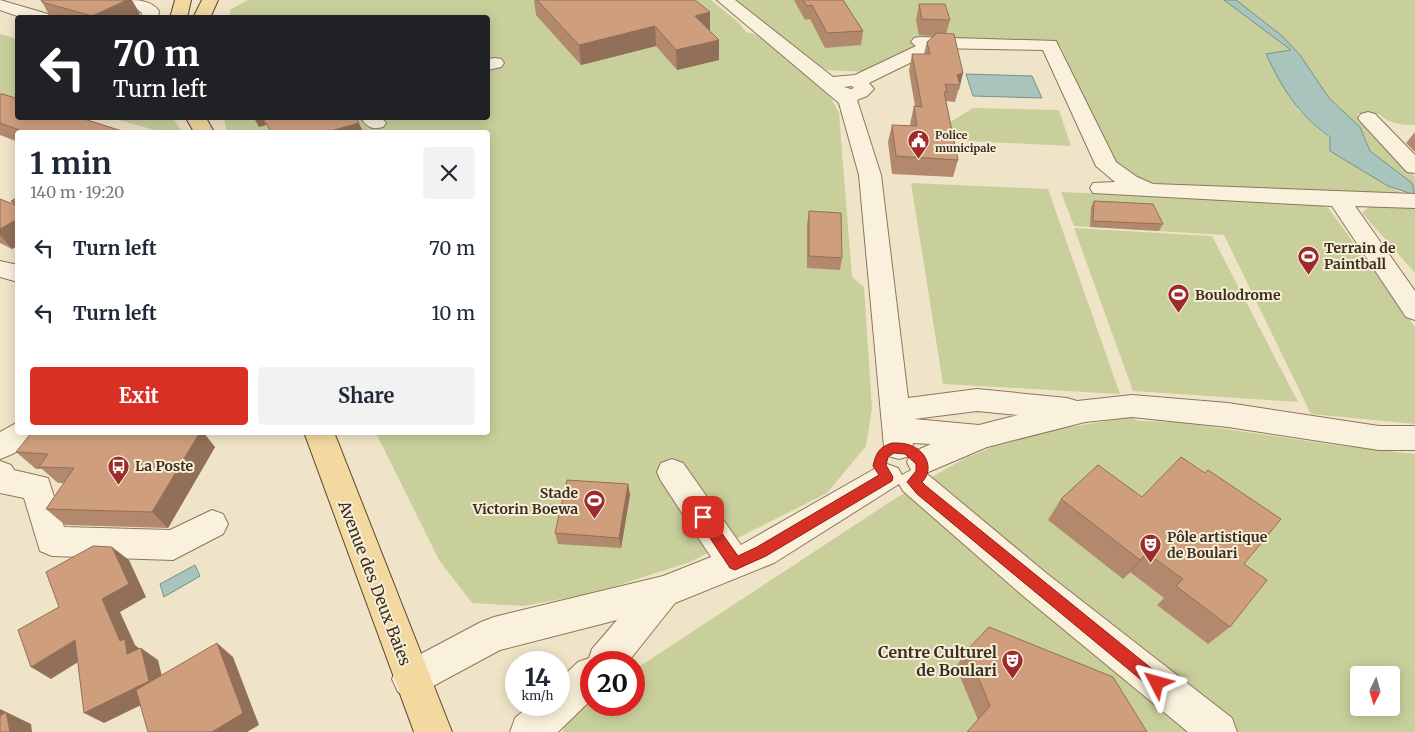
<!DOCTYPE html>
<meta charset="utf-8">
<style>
:root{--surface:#fff;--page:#f2f2f3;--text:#1f2937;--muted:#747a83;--accent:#d93025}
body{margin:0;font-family:Merriweather,serif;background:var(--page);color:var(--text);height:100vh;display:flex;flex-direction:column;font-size:19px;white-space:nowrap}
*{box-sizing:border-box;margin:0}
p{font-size:16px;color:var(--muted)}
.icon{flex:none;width:28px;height:28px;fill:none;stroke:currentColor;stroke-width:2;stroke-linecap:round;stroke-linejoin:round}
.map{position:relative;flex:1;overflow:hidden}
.panel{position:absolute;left:15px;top:130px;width:475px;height:305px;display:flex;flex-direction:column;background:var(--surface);border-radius:5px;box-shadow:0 2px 12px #0003}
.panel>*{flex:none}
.guide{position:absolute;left:15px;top:15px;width:475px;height:105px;border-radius:5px;box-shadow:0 2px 12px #0003;background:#202124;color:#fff;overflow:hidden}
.needle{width:32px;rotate:185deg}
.tools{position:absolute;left:1350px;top:666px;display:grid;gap:10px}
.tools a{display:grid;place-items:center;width:50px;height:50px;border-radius:5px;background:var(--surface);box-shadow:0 2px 12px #0003;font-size:25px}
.speed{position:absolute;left:505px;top:651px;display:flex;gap:10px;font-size:25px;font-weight:700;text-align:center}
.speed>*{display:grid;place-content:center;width:65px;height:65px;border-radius:50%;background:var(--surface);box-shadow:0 2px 12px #0003;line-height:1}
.speed small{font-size:12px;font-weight:400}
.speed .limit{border:8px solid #d22;background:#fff;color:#111}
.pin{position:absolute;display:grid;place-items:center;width:42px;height:42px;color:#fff;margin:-21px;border-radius:10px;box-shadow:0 2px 8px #0006}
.me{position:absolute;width:55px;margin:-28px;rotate:309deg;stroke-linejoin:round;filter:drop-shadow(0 0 4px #0008)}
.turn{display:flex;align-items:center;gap:18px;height:105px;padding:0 15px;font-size:22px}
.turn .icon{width:65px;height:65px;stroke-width:2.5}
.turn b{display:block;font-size:35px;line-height:42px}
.round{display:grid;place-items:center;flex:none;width:52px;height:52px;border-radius:5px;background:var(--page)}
.headline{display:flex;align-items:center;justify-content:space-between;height:85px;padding:0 15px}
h1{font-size:30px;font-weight:700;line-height:38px}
.action{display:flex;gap:10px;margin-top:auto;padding:10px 15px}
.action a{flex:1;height:58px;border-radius:5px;background:var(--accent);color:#fff;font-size:20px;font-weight:700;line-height:58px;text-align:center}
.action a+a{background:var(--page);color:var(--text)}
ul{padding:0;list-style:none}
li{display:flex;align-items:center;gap:15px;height:65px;padding:0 15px}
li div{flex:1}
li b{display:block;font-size:19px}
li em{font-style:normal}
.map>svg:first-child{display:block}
</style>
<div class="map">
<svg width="1415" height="732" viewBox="0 0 1415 732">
<rect width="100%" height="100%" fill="#f0e4c8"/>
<g fill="#c9cf9b" fill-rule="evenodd">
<path d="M248,0H711L738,22L746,32L757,35L798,68L831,98L839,113L852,277L864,287L872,409L866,446L827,493L690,562L594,593L523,606L472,603L439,560L376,433L488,432V132H227L224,118H488V18L229,17L231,9Z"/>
<path d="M734,0H1415V125C1401,125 1390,124 1379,114H1357L1415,177V193L1409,181L1370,151L1360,127L1329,98L1296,50L1287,94L1299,111L1316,127L1388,186L1409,196L1159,188L1129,178L1110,163L1061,47L928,40L866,72L827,70L803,55Z"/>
<path d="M0,34L17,39V111L0,109Z"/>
<path d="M973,108L1059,110L1071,146L946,140L942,120L952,121Z"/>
<path d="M112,118H173L182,132H162Z"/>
<path d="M911,183L1048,189L1120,394L943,384Z"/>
<path d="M1061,192L1321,203L1329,209L1415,327V424L1311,414L1224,235L1074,226Z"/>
<path d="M1371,205L1415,206V273L1362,213Z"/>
<path d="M1074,228L1212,236L1298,402L1133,391Z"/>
<path d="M1129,417L1140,421L1178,422L1335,445L1415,454V732H563L567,714L591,699V705H634V670L896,498L965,458L986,450L1002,439ZM1359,675H1391V708H1359Z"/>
</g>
<g fill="#a9c4bc" stroke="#6f938a">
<path d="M1224,0H1236L1281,35L1300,55L1329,98L1360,127L1370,151L1412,183L1415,195L1388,186L1330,151V137C1297,114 1283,89 1266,54L1291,50Z"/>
<path d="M966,74L1032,76L1042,98L973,96Z"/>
<path d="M195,565L200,576L164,597L160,584Z"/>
</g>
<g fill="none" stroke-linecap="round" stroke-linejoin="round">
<defs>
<g id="minor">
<path d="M0,0L48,14L50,18H23L0,10Z"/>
<path d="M125,0C138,0 151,0 159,11L158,18H141L142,13Z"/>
<path d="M717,0H735L833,77L855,75L916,46L911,42L914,38L920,37L1056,41L1116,162L1137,177L1153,184L1415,194V208L1355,206L1415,291V320L1406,317L1332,206L1093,193L1090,188L1093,183L1115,182L1096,166L1043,50L929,48L931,50L928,54L869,83L874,89L867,96L857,100L881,175L908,398L977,389L1067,398L1077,401L1132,395L1228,403L1379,426H1415V450H1379L1228,427L1132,417L1085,422L987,447L926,473L1046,573L1232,718L1237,732H1188L1022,595L903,491L899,484L774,563L675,603L628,662H591V700L558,732H510L515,718L530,705H559V680L578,662L589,658L592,649L617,620L500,650L411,698L398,692L392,679L398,666L481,622L494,617L663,576L711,557L661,481L657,472L661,463L672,459L683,463L741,545L876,468L887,464L898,468L902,475L911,470L907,462L911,453L931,444L913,443L910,456L899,459L888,456L884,447L859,175L839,103ZM852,86L854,88L851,89L844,87ZM977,411L1018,415L979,425L914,419Z"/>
<path d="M495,58L501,59L504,63L501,67L488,70V59Z"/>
<path d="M1368,112L1375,114L1415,155V173L1407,172L1361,122L1358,118L1361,114Z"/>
<path d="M361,118H382L386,123L383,127C372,130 367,127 361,118Z"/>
<path d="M0,261L18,265V282L0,277Z"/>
<path d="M18,422V432H37C31,446 14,454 0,459V432Z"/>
<path d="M0,461L11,465L14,470L48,478L64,527L170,530L212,510L223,514L228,524L223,534L173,560L52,556L40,551L24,498L0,493Z"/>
</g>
<g id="major">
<path d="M175,0H191L187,18H170Z"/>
<path d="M202,0H218L210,18H193Z"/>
<path d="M186,118H206L214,132H194Z"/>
<path d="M304,432H334L452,732H414Z"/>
</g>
</defs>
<use href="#minor" stroke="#8d765c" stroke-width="2"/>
<use href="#major" stroke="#5b4430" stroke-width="2"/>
<use href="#minor" fill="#faf1dc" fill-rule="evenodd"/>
<use href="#major" fill="#f3d9a0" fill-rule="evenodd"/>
</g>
<g fill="#b2896c">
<path d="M534,0H695L710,31L719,40V60L677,70L656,46L581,65L536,15Z"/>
<path d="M794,0H843L863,31L861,45L825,48L810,19L805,20Z"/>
<path d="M42,2L140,14L133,18H51Z"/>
<path d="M919,4L950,20L946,34L963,73L955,102L946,101L958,160L953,177L892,174L888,142L892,125L911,126L910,124L914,106H915L909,71L912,54H924L927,42L934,36L919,35L916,20Z"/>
<path d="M0,94L18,118L125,132H18V142L0,135Z"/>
<path d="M1415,132V152L1406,143Z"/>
<path d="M18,197V246L12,249L0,243V199L14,205L11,201Z"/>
<path d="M1094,201L1163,224L1159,231L1090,227L1091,207Z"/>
<path d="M809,211L842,258L840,270L807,268V224Z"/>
<path d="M215,447L168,528L65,525L46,509L64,483H58L42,469H36L16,452Z"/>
<path d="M628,484L630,495L621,548L558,544L555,533Z"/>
<path d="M1142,497L1244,564L1230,627L1208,644L1157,605L1164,598L1130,572L1123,579L1048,520L1061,499Z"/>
<path d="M967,650L1147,732L978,720L956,667Z"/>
</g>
<g fill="#916f58">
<path d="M127,0H132L140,14L133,18H93L92,16Z"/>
<path d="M710,12V32L695,16Z"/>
<path d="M655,26L656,46L581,65L579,45Z"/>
<path d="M719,40V60L677,70L676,50Z"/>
<path d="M963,73L959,90H958L960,85L957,75Z"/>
<path d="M254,118H263L266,125L259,127Z"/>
<path d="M359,123L363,132H327Z"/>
<path d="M18,219V246L12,249L0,235V229Z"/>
<path d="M200,432H203L215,447L168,528L152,512Z"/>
<path d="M628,484L630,495L621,548L619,538Z"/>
<path d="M112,547L129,560L146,597L120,612L135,645L141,650V648L158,660L166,693L104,723L84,713L127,654L120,641L102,599Z"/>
<path d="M1147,553L1130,572L1123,579L1140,560Z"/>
<path d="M75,640L94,652L51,679L31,667Z"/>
<path d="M217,643L233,657L259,725L247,732H212Z"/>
<path d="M0,709L31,724L32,732H10L0,720Z"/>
</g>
<g fill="#cf9f7d" stroke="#916f58">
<path d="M41,0H127L92,16L42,2Z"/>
<path d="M537,0H695L710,12L695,16L719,40L676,50L655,26L579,45Z"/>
<path d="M803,0H843L863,31L827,33L812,5L807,6Z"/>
<path d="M919,4H945L950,20L922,19Z"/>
<path d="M937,33L954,34L963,73L957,75L960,85L945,84L947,92H944L958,160L896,156L892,125L917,126L914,106L922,107L912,54H930L927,42Z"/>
<path d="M0,94H3L18,99V118H81L125,132H25L0,123Z"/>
<path d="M263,118H356L359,123L327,132H271Z"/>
<path d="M18,197V202L11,201Z"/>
<path d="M0,199L18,206V219L0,229Z"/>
<path d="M1094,201L1153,204L1163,224L1093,221Z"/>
<path d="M809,211L841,213L842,258L809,256Z"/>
<path d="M32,432H200L152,512L46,509L74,468L39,467L48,454L16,452Z"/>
<path d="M1181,457L1205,473L1208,470L1281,519L1244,564L1267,580L1230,627L1176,586L1183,579L1147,553L1140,560L1061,499L1098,465L1142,497Z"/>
<path d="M567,480L628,484L619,538L555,533Z"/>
<path d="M93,546L112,547L129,584L102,599L120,641L125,639L127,654L141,648L149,681L84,713L75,640L31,667L18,630L59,607L46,572Z"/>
<path d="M989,627L1113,677L1147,732H967L990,706L967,650Z"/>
<path d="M217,643L243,713L212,732H148L136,690Z"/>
<path d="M6,712L10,732H0V716Z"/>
</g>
<path fill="#d93025" stroke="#8d1f18" d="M892,443C899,443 906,443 912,446C927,452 934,470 922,482L926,486L1162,677L1164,683L1162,688L1157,690L1151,688L917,494L907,482L916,471V464L905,454L894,453L888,457L886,465L893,477L892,481L766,556L735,570L730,568L696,517L698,512L703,511L707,512L738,556L757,547L879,475L873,466C876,453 879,447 892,443Z"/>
<defs>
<symbol id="civic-pin" viewBox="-11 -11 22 30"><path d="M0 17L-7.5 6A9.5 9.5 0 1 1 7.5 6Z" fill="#9e2a2b" stroke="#f7eed8"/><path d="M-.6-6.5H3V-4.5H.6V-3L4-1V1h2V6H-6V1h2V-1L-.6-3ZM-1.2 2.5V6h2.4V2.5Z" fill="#fff"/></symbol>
<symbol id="stadium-pin" viewBox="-11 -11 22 30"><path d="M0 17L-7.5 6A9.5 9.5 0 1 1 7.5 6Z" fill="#9e2a2b" stroke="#f7eed8"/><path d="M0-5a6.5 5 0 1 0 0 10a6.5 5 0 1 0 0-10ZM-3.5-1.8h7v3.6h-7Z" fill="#fff"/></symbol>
<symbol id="bus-pin" viewBox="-11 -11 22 30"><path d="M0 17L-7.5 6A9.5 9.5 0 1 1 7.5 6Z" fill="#9e2a2b" stroke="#f7eed8"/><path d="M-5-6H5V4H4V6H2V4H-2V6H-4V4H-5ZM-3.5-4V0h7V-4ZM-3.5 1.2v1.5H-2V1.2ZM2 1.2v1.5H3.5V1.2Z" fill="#fff"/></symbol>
<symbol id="theatre-pin" viewBox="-11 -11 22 30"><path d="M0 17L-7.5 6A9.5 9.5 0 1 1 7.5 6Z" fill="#9e2a2b" stroke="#f7eed8"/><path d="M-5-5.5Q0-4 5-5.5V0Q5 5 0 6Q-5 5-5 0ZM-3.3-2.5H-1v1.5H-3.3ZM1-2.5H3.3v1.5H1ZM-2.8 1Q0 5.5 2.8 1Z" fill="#fff"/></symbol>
</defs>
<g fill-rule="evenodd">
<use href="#civic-pin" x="906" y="128" width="25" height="34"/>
<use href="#stadium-pin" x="1296" y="244" width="25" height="34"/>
<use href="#stadium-pin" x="1166" y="282" width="25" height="34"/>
<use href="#bus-pin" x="106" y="454" width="25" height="34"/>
<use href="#stadium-pin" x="582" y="488" width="25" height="34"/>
<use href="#theatre-pin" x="1138" y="532" width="25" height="34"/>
<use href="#theatre-pin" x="1000" y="648" width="25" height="34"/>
</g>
<g text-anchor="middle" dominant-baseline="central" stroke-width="4" stroke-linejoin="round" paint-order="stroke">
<g font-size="11" font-weight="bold" fill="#3d2e20" stroke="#f7eed8" text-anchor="start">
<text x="935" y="135">Police<tspan x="935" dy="13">municipale</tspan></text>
</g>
<g font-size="14" font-weight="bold" fill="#3d2e20" stroke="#f7eed8" text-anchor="start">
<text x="1324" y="248">Terrain de<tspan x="1324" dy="16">Paintball</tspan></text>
<text x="1195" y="295">Boulodrome</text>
<text x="135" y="466">La Poste</text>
<text x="578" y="493" text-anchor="end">Stade<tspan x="578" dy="16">Victorin Boewa</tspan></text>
<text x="1167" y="537">Pôle artistique<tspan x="1167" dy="16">de Boulari</tspan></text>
</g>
<g font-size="16" fill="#3d2e20" stroke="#f7eed8">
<text transform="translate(375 583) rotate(69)">Avenue des Deux Baies</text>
</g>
<g font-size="16" font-weight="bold" fill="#3d2e20" stroke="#f7eed8" text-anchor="end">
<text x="997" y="652">Centre Culturel<tspan x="997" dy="18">de Boulari</tspan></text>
</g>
</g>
</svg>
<div class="tools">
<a><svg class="needle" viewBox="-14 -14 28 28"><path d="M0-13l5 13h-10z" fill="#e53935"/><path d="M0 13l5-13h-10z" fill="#747a83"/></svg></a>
</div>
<div class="speed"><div>14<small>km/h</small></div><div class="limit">20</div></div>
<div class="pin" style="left:703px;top:517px;background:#d93025"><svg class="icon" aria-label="arrive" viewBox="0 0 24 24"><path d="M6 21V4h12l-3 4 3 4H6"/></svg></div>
<svg class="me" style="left:1157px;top:683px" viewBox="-20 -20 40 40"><path d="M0-17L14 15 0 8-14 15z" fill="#d93025" stroke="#fff" stroke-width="4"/></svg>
<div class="guide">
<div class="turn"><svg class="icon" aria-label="left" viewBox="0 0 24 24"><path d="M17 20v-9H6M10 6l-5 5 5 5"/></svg><div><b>70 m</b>Turn left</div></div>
</div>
<section class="panel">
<div class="headline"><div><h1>1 min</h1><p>140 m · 19:20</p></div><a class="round"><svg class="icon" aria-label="close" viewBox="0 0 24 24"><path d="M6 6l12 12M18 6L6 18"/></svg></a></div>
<ul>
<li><svg class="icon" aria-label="left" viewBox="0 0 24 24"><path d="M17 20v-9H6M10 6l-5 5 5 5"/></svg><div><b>Turn left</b></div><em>70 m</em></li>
<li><svg class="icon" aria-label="left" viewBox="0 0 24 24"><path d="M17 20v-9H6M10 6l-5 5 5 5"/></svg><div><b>Turn left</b></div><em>10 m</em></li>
</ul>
<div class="action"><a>Exit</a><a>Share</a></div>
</section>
</div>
